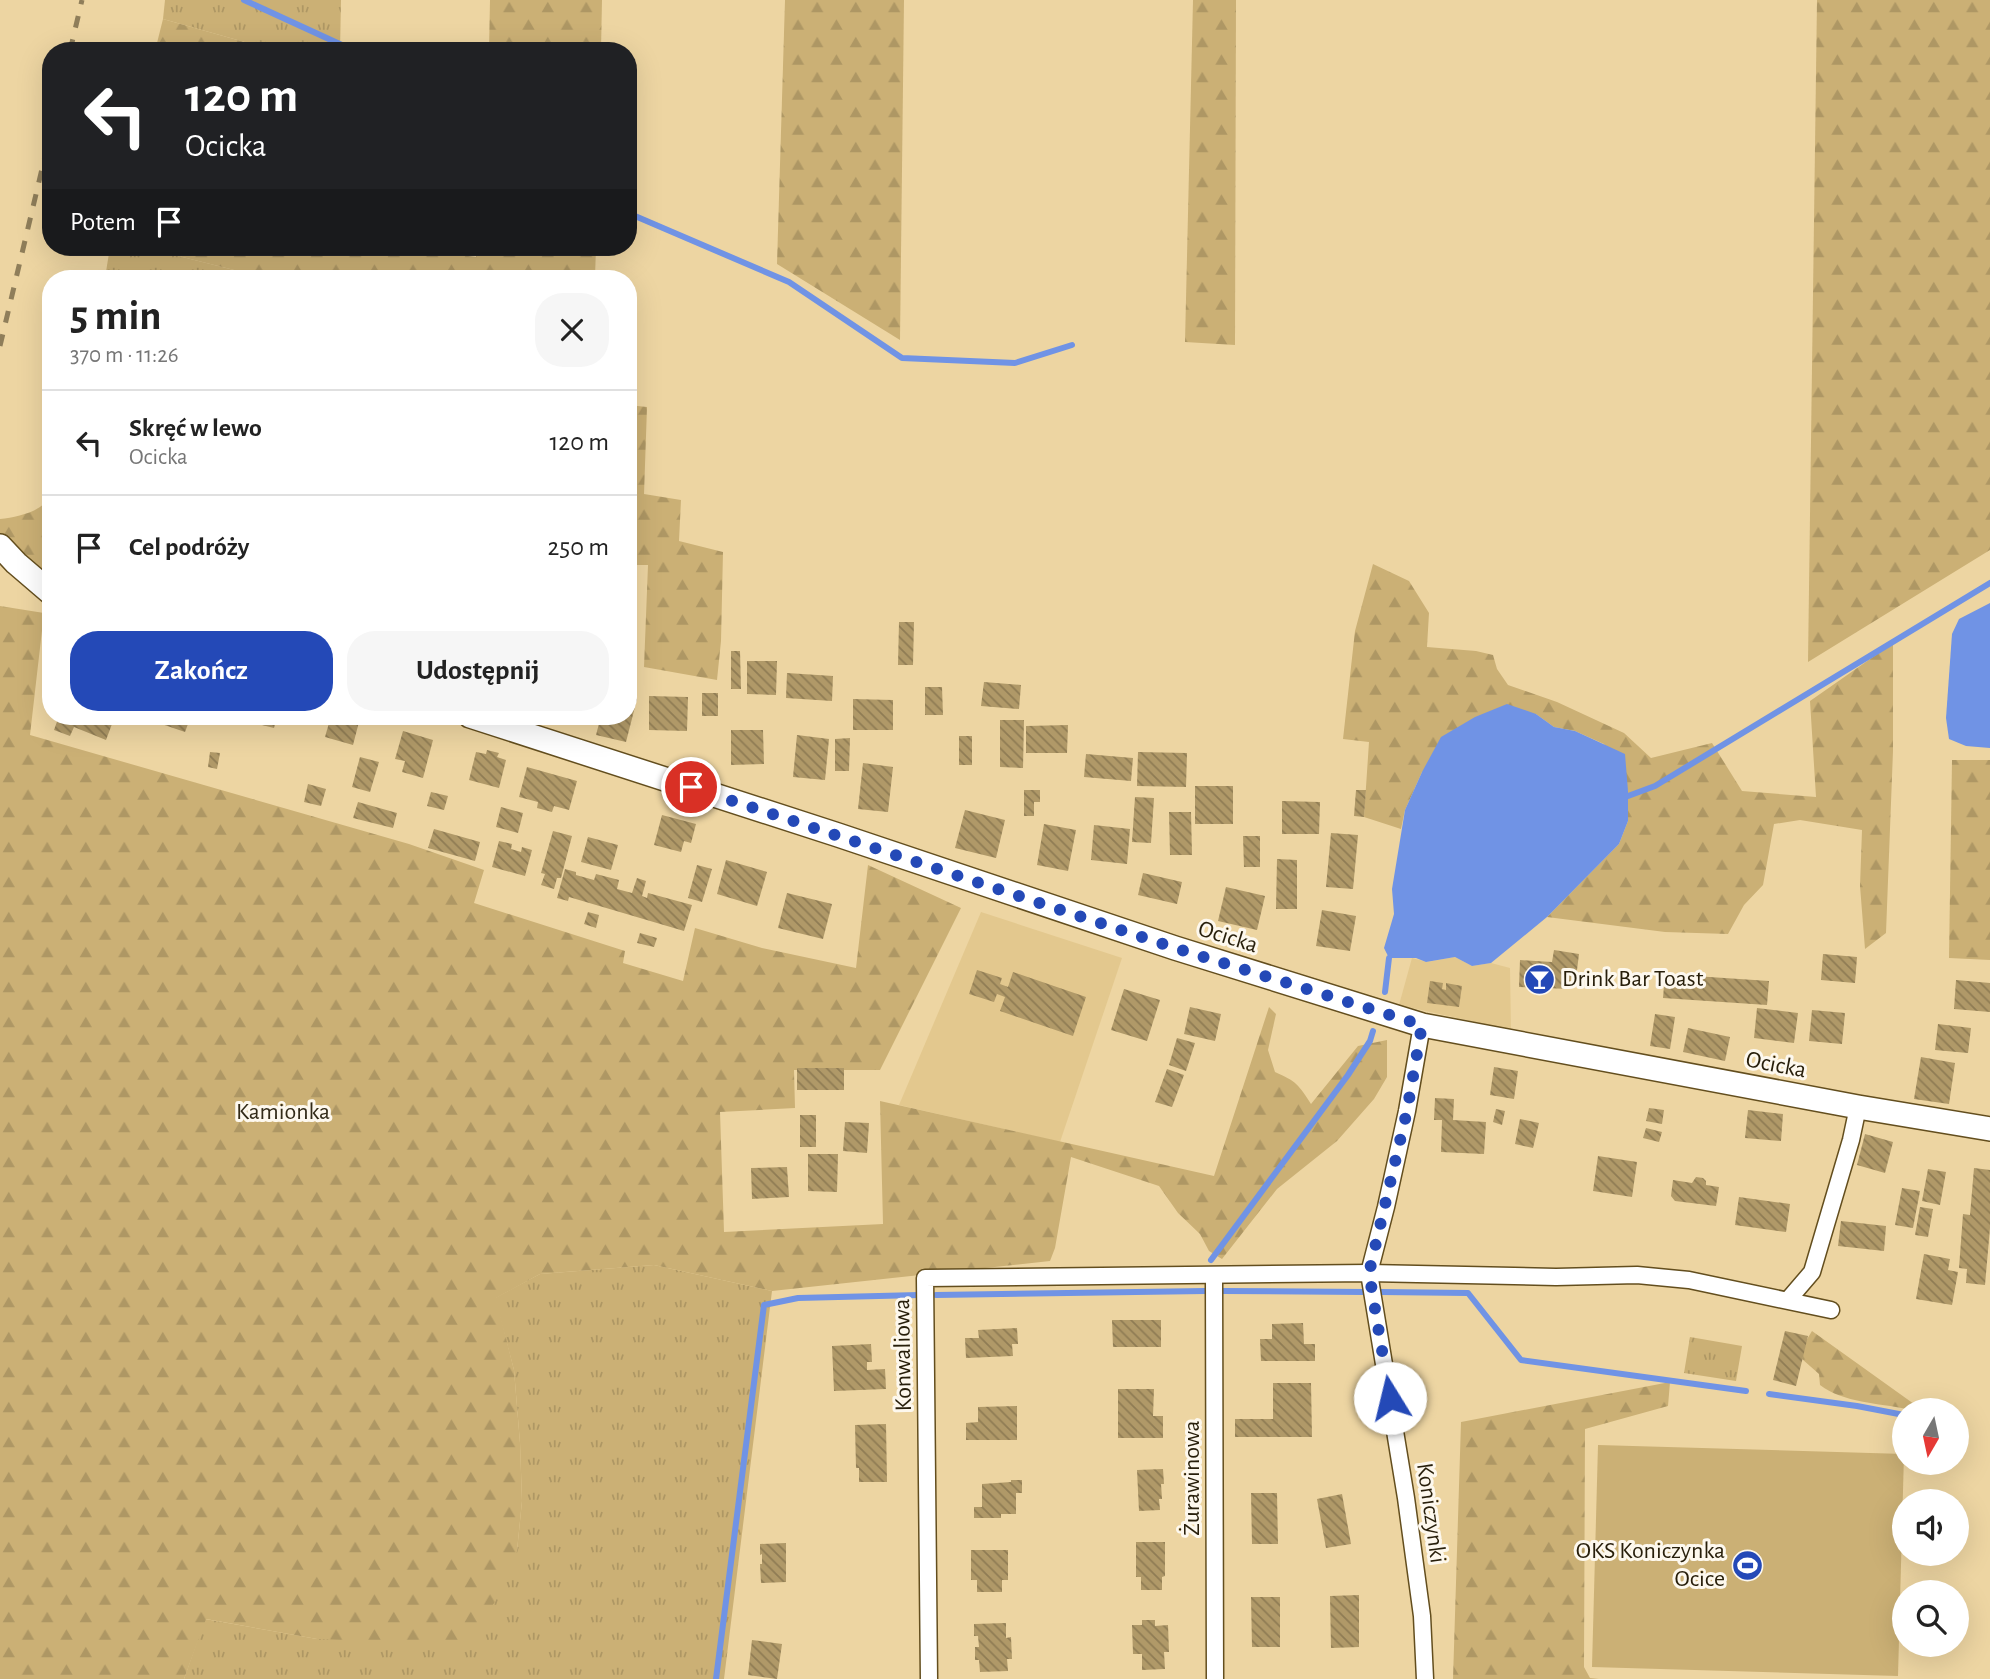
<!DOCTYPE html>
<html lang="pl">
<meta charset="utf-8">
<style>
:root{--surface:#fff;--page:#f6f6f6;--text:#222;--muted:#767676;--line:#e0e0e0;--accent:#2449b7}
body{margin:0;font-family:"Alegreya Sans",sans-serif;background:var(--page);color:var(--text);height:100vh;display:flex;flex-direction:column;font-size:26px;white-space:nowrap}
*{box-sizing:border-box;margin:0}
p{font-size:23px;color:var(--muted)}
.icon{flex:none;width:38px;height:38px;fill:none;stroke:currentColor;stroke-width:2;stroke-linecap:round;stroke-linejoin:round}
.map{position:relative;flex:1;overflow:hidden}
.side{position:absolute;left:42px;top:270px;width:595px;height:455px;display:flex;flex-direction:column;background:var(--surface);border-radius:28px;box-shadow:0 7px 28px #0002}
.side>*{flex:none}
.guide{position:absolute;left:42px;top:42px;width:595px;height:214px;border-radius:28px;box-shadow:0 7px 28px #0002;background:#202124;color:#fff;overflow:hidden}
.needle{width:46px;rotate:189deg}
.controls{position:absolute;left:1892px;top:1398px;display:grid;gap:14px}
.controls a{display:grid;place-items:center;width:77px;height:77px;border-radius:50%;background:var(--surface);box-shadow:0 7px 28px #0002;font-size:35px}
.pin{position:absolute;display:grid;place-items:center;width:60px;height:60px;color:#fff;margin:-30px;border:4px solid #fff;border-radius:50%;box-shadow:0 2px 7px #0007}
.me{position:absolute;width:77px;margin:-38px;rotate:351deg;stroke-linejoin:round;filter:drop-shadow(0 0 5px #0008)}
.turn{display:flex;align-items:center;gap:24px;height:147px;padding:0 28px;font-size:32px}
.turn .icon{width:91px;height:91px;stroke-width:2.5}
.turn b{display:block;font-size:49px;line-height:60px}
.then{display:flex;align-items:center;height:66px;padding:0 28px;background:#0003;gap:14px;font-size:26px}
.round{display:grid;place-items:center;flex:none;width:74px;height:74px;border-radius:28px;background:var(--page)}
.head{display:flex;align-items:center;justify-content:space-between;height:119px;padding:0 28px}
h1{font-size:42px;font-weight:600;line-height:52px}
.action{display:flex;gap:14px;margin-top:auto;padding:14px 28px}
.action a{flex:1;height:80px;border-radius:28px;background:var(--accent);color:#fff;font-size:28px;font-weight:600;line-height:80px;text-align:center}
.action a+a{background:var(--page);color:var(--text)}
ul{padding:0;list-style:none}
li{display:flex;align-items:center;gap:21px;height:105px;padding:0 28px;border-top:2px solid var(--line)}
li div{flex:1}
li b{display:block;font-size:26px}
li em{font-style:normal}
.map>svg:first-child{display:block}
</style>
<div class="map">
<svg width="1990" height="1679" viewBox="0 0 1990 1679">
<defs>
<pattern id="grass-tufts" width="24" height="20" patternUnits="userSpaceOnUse" patternTransform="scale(1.75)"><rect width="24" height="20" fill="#cbb075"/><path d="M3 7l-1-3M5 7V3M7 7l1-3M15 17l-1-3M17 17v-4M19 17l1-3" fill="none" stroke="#ae9764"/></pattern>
<pattern id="forest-firs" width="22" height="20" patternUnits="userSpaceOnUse" patternTransform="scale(1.75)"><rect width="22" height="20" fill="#cbb075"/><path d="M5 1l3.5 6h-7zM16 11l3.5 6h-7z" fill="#ae9764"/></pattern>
<pattern id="building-back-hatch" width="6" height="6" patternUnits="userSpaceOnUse" patternTransform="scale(1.75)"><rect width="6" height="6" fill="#b09968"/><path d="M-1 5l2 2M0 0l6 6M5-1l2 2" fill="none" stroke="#8f7c54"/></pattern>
</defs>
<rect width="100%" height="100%" fill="#edd5a2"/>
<g fill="#e3c88e">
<path d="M981,912L1122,958L1060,1142L899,1105Z"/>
<path d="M1455,957L1472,966L1491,963L1510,968L1511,1030L1399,1005L1412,958L1427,962Z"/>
</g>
<g fill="url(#grass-tufts)">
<path d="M165,0H341L340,51H276L163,19Z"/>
<path d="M110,247H143L238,271V278H105Z"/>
<path d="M654,1265L772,1291L724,1679H184L205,1619L317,1639L517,1551L522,1501L520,1443L514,1370L495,1298L540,1274Z"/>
<path d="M1690,1337L1742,1346L1736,1381L1684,1373Z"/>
</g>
<g fill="url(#forest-firs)">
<path d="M490,0H602L601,51H489Z"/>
<path d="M785,0H904L900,340L777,264Z"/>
<path d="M1193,0H1236L1235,345L1185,342Z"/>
<path d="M1817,0H1990V550L1808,662Z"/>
<path d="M163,19L262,47L276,51H155Z"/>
<path d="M143,247H397L476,257L477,247H596L595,278H238V271Z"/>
<path d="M628,405L647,407L644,494L681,500L679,541L723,552L721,641L717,680L644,667L648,565H628Z"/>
<path d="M51,496V582L5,569L0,557V519C18,517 41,512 51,496Z"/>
<path d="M1373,564L1409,581L1429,613L1427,647L1476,651L1493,655L1497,669L1508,685L1557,702L1624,733L1651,758L1712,743L1742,791L1816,797L1810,701L1893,643V751L1886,933L1865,949L1860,886L1862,830L1800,820L1774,824L1763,885L1744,905L1728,934L1665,932L1547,917L1619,844L1628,821V791L1604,744L1575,731L1554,727L1536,714L1422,772L1405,810L1401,829L1364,817L1369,742L1343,739L1355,631Z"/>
<path d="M0,606L44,613L30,735L409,844L484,870L474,903L625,951L623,963L683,981L695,928L762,948L856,968L868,865L961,908L880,1070H794L795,1108L720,1112L724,1232L883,1224L880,1101L1214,1176L1269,1007L1276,1014L1268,1050L1275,1072C1296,1081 1299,1085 1311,1104L1358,1046L1387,1040V1077L1374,1099L1337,1141L1277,1189L1222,1259L1209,1251L1200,1234L1178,1213L1159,1186L1071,1157L1055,1248L1050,1261L772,1291L654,1265L540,1274L496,1298L514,1370L520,1443L522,1501L517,1551L495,1602L459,1645L317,1639L206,1619L184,1679H0Z"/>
<path d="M1952,760H1990V960L1949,958Z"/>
<path d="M1812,1331L1914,1404L1907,1409C1878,1403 1844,1403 1820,1385L1819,1374L1802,1359L1806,1341Z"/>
<path d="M1670,1382L1668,1406L1585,1429L1584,1667L1590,1678L1599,1679H1453L1461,1422Z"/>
</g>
<path fill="#cbb075" d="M1598,1445L1904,1454L1898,1676L1592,1667Z"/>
<g fill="#7093e5">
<path d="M1990,603V748L1966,746L1949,739L1946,718L1952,634L1959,619Z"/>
<path d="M1507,704L1536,714L1554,727L1575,731L1625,754L1628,791V821L1619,844L1547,917L1491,963L1472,966L1455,957L1426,962L1416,958H1389L1384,948L1394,914L1392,889L1405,810L1422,772L1441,737L1475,717Z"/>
</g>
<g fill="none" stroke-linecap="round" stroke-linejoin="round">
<g stroke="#7093e5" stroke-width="6">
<path d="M244,0L355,51"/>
<path d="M628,213L789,282L902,358L1015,363L1072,345"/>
<path d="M1628,796L1655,786L1990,583"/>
<path d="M1385,992L1389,958"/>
<path d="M1211,1260L1348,1075L1370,1041L1373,1031"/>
<path d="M1223,1291L1364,1292"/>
<path d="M1381,1292L1468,1293L1521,1360L1746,1391"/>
<path d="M936,1295L1205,1291"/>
<path d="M1769,1394L1857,1406L1904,1415"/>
<path d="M716,1679L764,1305L798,1298L919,1295"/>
</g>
</g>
<g fill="url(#building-back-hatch)">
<path d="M899,622H914L913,665H898Z"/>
<path d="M731,651H740L741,689H731Z"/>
<path d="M747,661H777L776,695L747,694Z"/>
<path d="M787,673L833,676L832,701L786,698Z"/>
<path d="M984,682L1021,685L1019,709L981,706Z"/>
<path d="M925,687H942L943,715H925Z"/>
<rect x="702" y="693" width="16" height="23"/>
<path d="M628,696L637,699L626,742L596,735L601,716H628Z"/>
<path d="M649,696L688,697L687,731L649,730Z"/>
<path d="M853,699L893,700V730H853Z"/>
<path d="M59,716H90L112,724L106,740L74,727L70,736L54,730Z"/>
<path d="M138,716H191L185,732Z"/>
<path d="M239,716H277L274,728L238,719Z"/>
<path d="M331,716H353L360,718L353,745L325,737Z"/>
<path d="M1000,720H1024L1023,768L1000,767Z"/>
<path d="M1068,725L1067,753H1026V726Z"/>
<path d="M731,730H763L764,764L731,765Z"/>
<path d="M403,731L433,740L423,778L402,772L405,761L395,759Z"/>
<path d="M797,735L829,739L825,780L793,777Z"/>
<rect x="959" y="736" width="13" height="29"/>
<path d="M850,738L849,771H835V739Z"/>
<path d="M487,750L499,753L497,757L506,760L499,788L469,780L476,752L486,754Z"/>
<path d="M210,752L220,753L217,769L208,767Z"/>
<path d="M1138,752L1187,753L1186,787L1137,786Z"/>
<path d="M1086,754L1133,758L1131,781L1084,777Z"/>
<path d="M360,757L379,762L370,792L352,787Z"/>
<path d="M863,763L893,767L888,812L858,809Z"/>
<path d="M527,767L577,781L569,810L554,806L552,812L537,808L538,802L519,797Z"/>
<path d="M308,784L326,789L321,806L304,802Z"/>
<rect x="1195" y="786" width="38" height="38"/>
<path d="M1024,790H1040V802H1034V816H1024Z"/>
<path d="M1356,790H1366L1364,817L1354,816Z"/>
<path d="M431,792L448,796L444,810L427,806Z"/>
<path d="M1135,797L1154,798L1151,843L1132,842Z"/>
<path d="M1282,801L1320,802L1319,834H1282Z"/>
<path d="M358,802L397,813L393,828L353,818Z"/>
<path d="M501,807L523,813L518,833L496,827Z"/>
<path d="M965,810L1005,820L996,858L955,848Z"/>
<path d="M1169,812H1191L1192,855H1170Z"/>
<path d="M662,815L696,824L691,843L684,841L681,852L654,845Z"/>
<path d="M1044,824L1076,830L1068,871L1037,865Z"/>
<path d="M1094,825L1130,829L1127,864L1091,860Z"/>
<path d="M434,829L480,842L475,861L428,848Z"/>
<path d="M553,831L572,836L561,878H557L554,889L541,885L545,874L541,873Z"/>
<path d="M1331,833L1358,835L1353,889L1326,887Z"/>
<path d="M1243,836H1260V867H1244Z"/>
<path d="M588,837L618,845L611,870L581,862Z"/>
<path d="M499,841L512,844L511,849L521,852L522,847L532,850L525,876L492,867Z"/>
<path d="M1277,859L1297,860V909H1276Z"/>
<path d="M726,860L767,872L757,906L717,894Z"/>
<path d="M697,865L712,869L702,902L688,898Z"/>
<path d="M565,869L576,872V875L594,880L596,874L619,880L617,889L632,893L637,878L646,881L642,896L647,898L648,893L692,905L684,931L569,897L568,901L557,898Z"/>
<path d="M1143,873L1182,882L1177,904L1138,895Z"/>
<path d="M1226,887L1265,896L1257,930L1218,921Z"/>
<path d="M787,893L832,904L823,939L778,928Z"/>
<path d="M1322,910L1356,916L1350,951L1316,946Z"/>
<path d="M588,912L599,915L596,928L584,924Z"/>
<path d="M640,933L657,938L654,947L637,943Z"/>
<path d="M1554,950L1579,954L1576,978L1571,977L1570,989L1519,987L1520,960L1552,962Z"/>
<path d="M1823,954L1857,957L1855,983L1821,980Z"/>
<path d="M977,970L1002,978L1000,984L1008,987L1013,972L1086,997L1073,1036L1000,1011L1005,997L997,994L994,1002L969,994Z"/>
<path d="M1665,974L1769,981L1767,1005L1663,998Z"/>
<path d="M1956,980L1990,983V1012L1954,1009Z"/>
<path d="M1430,981L1443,983L1442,989L1446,990V983L1462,986L1459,1007L1427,1003Z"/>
<path d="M1124,989L1160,1000L1147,1041L1111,1030Z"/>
<path d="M1190,1007L1221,1014L1215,1041L1184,1034Z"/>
<path d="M1757,1008L1798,1013L1794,1043L1754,1038Z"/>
<path d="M1812,1010L1845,1013L1842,1044L1809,1041Z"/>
<path d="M1655,1014L1675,1017L1670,1049L1650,1046Z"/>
<path d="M1938,1024L1971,1028L1968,1053L1935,1050Z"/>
<path d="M1688,1028L1730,1037L1725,1061L1683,1052Z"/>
<path d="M1177,1038L1195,1043L1186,1071L1169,1065Z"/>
<path d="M1921,1057L1955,1063L1949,1104L1914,1099Z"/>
<path d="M1494,1067L1518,1071L1514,1099L1490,1095Z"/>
<rect x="797" y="1068" width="47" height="22"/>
<path d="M1167,1069L1184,1075L1172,1107L1155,1102Z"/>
<path d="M1435,1098L1454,1099L1453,1120L1486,1122L1484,1154L1441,1152L1442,1120H1434Z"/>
<path d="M1649,1108L1664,1110L1662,1124L1646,1121Z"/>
<path d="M1496,1109L1505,1111L1502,1125L1493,1122Z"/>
<path d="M1748,1110L1783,1114L1781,1141L1745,1138Z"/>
<rect x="800" y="1115" width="16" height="32"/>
<path d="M1520,1119L1539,1123L1533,1148L1515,1144Z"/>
<path d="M845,1122L869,1123L867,1153L843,1151Z"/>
<path d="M1646,1128L1662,1132L1659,1142L1643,1138Z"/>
<path d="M1865,1134L1893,1142L1885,1173L1857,1165Z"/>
<path d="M808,1154H838L837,1192L808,1191Z"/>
<path d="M1598,1156L1637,1162L1632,1197L1593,1191Z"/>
<path d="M787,1167L789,1197L752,1199L751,1168Z"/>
<path d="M1974,1168L1990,1170V1228L1985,1285L1966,1283L1967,1269L1959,1268L1963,1214L1970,1215Z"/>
<path d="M1928,1169L1946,1172L1940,1205L1922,1201Z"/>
<path d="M1696,1177L1703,1178L1706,1181V1185L1719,1187L1716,1206L1675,1201L1671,1196L1673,1180L1692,1183Z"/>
<path d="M1902,1188L1920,1191L1913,1228L1895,1225Z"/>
<path d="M1739,1197L1790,1204L1786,1232L1735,1225Z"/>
<path d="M1920,1207L1933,1209L1928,1237L1915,1235Z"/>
<path d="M1841,1221L1886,1226L1884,1251L1838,1246Z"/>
<path d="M1924,1254L1950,1259L1948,1270L1958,1272L1952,1305L1916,1299Z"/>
<path d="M1112,1320H1161V1347H1113Z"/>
<path d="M1303,1323L1304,1344H1315V1361H1261L1260,1339H1272V1324Z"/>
<path d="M1017,1328L1018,1344H1012L1013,1356L966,1358L965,1338H979L978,1330Z"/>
<path d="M1785,1331L1808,1336L1796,1386L1773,1380Z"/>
<path d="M871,1344L872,1362H867V1370L885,1369L886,1389L834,1391L832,1346Z"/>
<path d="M1273,1383H1311L1312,1437H1235V1419H1273Z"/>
<path d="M1118,1389H1154L1153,1416H1163V1438H1118Z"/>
<path d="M1017,1406V1440H966V1423L978,1422V1407Z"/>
<path d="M886,1424L887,1482H859V1468H856L855,1425Z"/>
<path d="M1163,1469L1164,1484H1161L1162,1499H1159L1160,1510L1139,1511L1137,1470Z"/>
<path d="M1011,1480H1022V1493H1016V1514H1001V1518H974V1507H982V1484L1011,1482Z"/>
<path d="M1251,1493H1277L1278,1544H1252Z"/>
<path d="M1342,1494L1351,1544L1326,1548L1317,1499Z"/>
<path d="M1136,1542H1165V1576L1162,1577V1590H1141V1577H1136Z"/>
<path d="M786,1543V1582L761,1583L760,1564H762V1554L760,1555V1544Z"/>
<path d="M971,1550H1008V1580H1002V1592H977V1580H971Z"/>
<path d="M1359,1595V1647L1331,1648L1330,1596Z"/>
<path d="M1251,1597H1280V1647H1252Z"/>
<path d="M1142,1620H1155V1626L1168,1625L1169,1652H1164L1165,1669L1142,1670V1654H1133L1132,1625H1142Z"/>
<path d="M1006,1623V1638L1011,1637L1012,1659H1007L1008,1671L980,1672L979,1660H975V1647H979L978,1636H974V1624Z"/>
<path d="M752,1640L782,1644L777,1679L748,1675Z"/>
</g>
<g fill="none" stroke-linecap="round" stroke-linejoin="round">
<defs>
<g id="street">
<path d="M1422,1025L1407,1111L1386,1207L1369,1273L1406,1498L1422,1616L1425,1679"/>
<path d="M1214,1276L1215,1679"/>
<path d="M1788,1300L1812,1272L1851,1140L1858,1107"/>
<path d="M929,1679L925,1278L1369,1273L1556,1277L1637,1275L1689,1280L1831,1310"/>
</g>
<g id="secondary">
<path d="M0,546L16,563L51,593"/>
<path d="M470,716L838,835L1175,948L1422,1025L1858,1107L1990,1129"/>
</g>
</defs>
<use href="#street" stroke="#634e1e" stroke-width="19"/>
<use href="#secondary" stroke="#634e1e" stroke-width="26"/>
<use href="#street" stroke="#fff" stroke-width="16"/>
<use href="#secondary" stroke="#fff" stroke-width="23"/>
<g stroke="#8f7e5a" stroke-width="5" stroke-dasharray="12 12" stroke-linecap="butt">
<path d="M70,51L82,0"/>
<path d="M0,346L51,131"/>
</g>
</g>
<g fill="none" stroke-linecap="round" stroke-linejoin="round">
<path stroke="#2449b7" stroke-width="12" stroke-dasharray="0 21.6" d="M691,787L1175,948L1422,1025L1407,1111L1369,1273L1390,1398"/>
</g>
<defs>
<symbol id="bar-disc" viewBox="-11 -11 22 22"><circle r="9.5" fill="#2449b7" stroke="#fdf8ee"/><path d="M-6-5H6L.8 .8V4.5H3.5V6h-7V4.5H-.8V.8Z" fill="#fff"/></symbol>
<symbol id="stadium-disc" viewBox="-11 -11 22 22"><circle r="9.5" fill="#2449b7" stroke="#fdf8ee"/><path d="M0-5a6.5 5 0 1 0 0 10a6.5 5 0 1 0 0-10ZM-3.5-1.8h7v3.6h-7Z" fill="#fff"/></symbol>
</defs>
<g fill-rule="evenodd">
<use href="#bar-disc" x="1522" y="962" width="35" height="35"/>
<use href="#stadium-disc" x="1730" y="1548" width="35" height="35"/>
</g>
<g text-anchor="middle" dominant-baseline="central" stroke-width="6" stroke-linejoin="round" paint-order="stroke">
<g font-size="24" fill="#271e0a" stroke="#fdf8ee">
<text transform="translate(1228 937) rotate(17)">Ocicka</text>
<text transform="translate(1776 1065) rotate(11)">Ocicka</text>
<text transform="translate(903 1355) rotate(-91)">Konwaliowa</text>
<text transform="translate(1192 1478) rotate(-90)">Żurawinowa</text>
<text transform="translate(1431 1513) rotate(82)">Koniczynki</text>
</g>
<g font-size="24" fill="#271e0a" stroke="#fdf8ee" text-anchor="start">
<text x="1562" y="979">Drink Bar Toast</text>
<text x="1725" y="1551" text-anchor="end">OKS Koniczynka<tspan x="1725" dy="28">Ocice</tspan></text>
</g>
<g font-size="24" fill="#322a18" stroke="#fdf8ee">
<text x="283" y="1112">Kamionka</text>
</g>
</g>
</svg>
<div class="controls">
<a><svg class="needle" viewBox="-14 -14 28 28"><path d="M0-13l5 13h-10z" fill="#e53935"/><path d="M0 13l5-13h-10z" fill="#767676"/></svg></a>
<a><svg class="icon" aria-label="sound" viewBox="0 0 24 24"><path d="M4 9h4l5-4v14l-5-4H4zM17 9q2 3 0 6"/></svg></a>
<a><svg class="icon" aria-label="search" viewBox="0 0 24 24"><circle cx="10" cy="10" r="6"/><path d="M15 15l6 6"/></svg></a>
</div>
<div class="pin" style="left:691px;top:787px;background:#d93025"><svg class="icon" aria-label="arrive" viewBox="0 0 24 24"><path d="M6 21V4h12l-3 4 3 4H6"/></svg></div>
<svg class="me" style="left:1390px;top:1398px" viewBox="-20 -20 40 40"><circle r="19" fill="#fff"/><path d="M0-13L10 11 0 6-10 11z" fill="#2449b7"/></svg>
<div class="guide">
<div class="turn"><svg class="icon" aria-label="left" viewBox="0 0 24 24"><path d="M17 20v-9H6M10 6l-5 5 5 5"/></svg><div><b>120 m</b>Ocicka</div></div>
<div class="then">Potem<svg class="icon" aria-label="arrive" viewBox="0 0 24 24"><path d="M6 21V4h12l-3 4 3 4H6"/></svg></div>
</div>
<section class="side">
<div class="head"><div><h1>5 min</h1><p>370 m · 11:26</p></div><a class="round"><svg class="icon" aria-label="close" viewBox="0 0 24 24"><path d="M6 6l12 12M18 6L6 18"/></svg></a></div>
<ul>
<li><svg class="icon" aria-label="left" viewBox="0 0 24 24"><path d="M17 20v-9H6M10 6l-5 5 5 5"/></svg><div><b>Skręć w lewo</b><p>Ocicka</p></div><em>120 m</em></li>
<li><svg class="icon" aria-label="arrive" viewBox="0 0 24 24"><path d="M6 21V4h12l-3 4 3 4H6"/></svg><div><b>Cel podróży</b></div><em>250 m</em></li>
</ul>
<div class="action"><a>Zakończ</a><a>Udostępnij</a></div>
</section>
</div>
